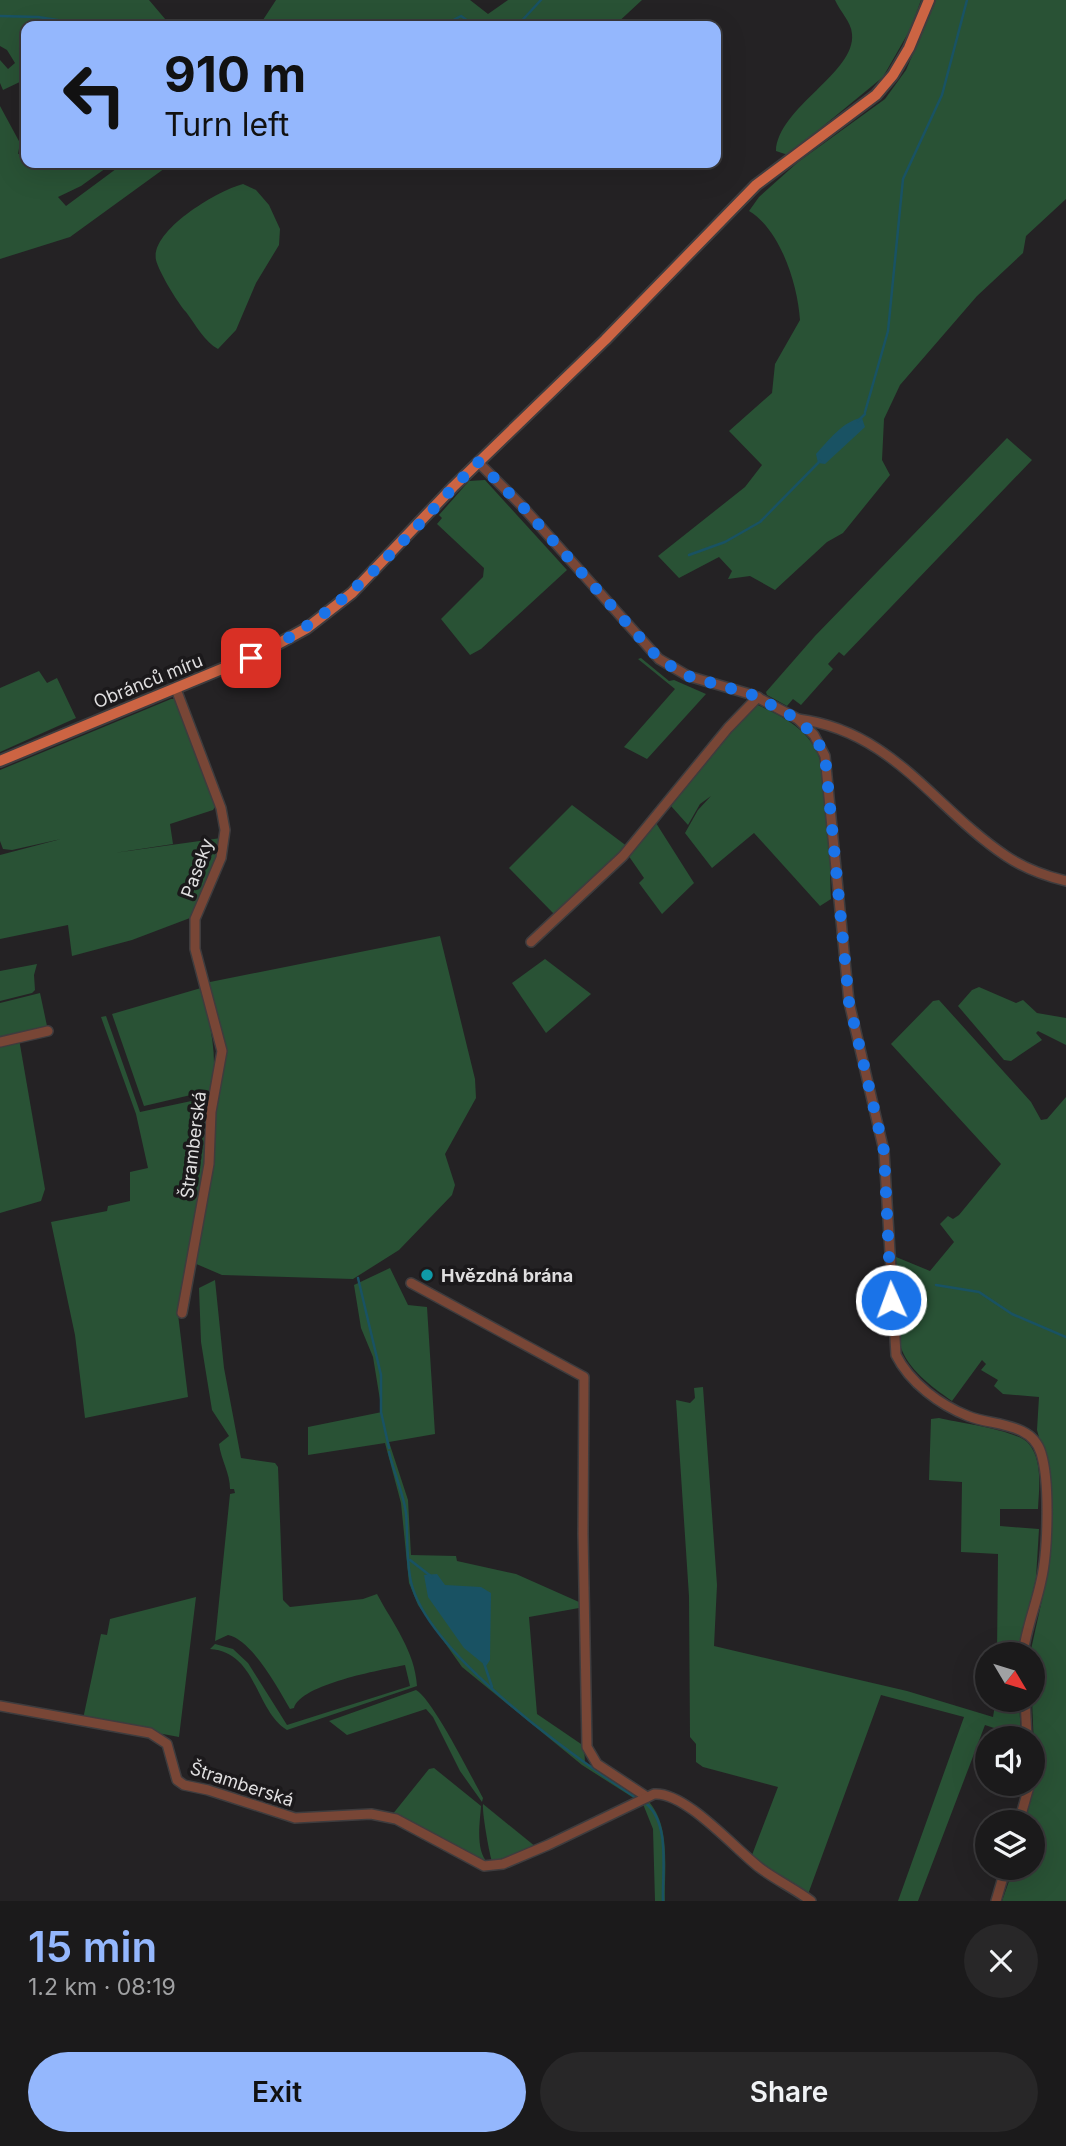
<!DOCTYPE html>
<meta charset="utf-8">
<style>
:root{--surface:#1b1a1b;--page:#282728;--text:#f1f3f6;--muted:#a0a1a3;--line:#39383a;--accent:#94b7fd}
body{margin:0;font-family:Inter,sans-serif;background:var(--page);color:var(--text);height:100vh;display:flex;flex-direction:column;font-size:26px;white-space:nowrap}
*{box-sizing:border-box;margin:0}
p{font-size:23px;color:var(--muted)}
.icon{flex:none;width:38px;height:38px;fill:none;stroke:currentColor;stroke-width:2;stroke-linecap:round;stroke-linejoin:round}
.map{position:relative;height:1901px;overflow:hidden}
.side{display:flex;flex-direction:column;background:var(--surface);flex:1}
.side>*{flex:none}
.banner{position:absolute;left:21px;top:21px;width:700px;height:147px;border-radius:14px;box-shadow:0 7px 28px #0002,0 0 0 2px var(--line);background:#94b7fd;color:#111;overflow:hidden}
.needle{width:46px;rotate:128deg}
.buttons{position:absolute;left:975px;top:1642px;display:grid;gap:14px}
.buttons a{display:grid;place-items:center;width:70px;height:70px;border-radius:50%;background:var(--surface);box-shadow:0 7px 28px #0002,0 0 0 2px var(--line);font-size:35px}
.pin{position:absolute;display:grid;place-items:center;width:60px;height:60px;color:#fff;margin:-30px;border-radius:14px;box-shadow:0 4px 10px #0006}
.me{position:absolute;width:77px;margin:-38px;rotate:358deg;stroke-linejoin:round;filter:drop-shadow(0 0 5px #0008)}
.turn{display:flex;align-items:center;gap:24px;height:147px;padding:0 28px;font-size:32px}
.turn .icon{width:91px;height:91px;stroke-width:2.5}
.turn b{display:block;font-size:49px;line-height:60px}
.round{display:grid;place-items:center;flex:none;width:74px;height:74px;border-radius:37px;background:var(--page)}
.summary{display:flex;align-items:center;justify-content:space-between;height:119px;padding:0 28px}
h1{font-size:42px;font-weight:600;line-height:52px;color:var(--accent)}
.primary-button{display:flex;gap:14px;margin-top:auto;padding:14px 28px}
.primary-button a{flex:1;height:80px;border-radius:42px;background:var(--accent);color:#111;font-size:28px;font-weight:600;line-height:80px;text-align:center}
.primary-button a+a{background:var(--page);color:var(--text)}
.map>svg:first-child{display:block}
</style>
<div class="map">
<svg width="1066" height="1901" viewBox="0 0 1066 1901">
<rect width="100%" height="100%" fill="#242224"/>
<g fill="#295235">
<path d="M0,0H149L171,26H26V79L3,90L0,83V60L8,69L15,63L7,50L0,46Z"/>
<path d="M276,0H470L488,14L508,0H642L614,26H259Z"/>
<path d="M835,0H921L911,28L883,77L788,155L776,151C778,107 856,73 852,34C851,21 840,12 835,0Z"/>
<path d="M936,0H1066V199L1026,236L1023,253L977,296L900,385L884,419L882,460L890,475L843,533L827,542L775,590L750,576L728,579L732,571L719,557L679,578L658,556L745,487L762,465L729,431L772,393L775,364L800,320C798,286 781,230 749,211L759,197L798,162L885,99L906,70Z"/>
<path d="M0,106L20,143L18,154L26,152V163H113L81,186L58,197L66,206L124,163H172L70,237L0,259Z"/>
<path d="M243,184L256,190L269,205L280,229L279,245L256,283L236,330L218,349C205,342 195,324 186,312C177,302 159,272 156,260C150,230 219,190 243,184Z"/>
<path d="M1007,438L1032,460L844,656L839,652L828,664L833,669L801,705L793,699L787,706L767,695L766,692L815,636Z"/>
<path d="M485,480L567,570L481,649L470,655L441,619L483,577L484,568L437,524L442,518L439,515L469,481Z"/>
<path d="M641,658L669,681L674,680L706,694L647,759L624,747L675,689L638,659Z"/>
<path d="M39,671L47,683L57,678L76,718L0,752V688Z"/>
<path d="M171,699H177L217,804L213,810L170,824L173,844L114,853L221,838L215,862L190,918L132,940L72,956L68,925L0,939V855L61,839L12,850L3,849L0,841V770Z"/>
<path d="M755,704C777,713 803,726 815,748C832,779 829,861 831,899L820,906L754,833L712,868L685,833L698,810L711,796L700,804L688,825L671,806L720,741Z"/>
<path d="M572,805L628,847L555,915L509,868Z"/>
<path d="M656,823L694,883L662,914L639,883L644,878L628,855Z"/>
<path d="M440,936L475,1079L476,1098L445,1154L455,1185L452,1195L399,1250L353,1279L222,1275L194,1263L225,1052L205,983Z"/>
<path d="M545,959L591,994L546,1033L512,983Z"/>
<path d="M37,964L34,975L35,990L32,993L0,1001V971Z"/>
<path d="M979,987L1016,1003L1023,1000L1037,1013L1066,1018V1045L1038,1031L1036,1033L1042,1040L1011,1061L1004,1060L958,1006L972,990Z"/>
<path d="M201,988C210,1023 218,1054 212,1090L144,1106L112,1014Z"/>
<path d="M40,993L47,1026L0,1037V1003Z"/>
<path d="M939,1000L1031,1102L1041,1120L1047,1119L1066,1097V1901H1002L1014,1867H1032V1822H1025L1035,1771L1030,1654L1049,1568L1050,1515V1477L1037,1430L1039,1397L1003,1394L994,1386L998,1380L981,1370L986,1364L982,1360L952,1401C931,1386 908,1370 900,1345L896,1257L930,1271L954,1242L940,1224L948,1216L953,1219L959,1215L1001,1164L891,1044L933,1001Z"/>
<path d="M106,1016L140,1112L210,1097L207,1156L178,1314L188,1397L85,1418L75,1335L51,1222L107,1211L108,1206L130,1201V1172L148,1168L136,1114L101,1017Z"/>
<path d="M19,1039L45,1189L41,1201L0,1213V1045Z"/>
<path d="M390,1268L408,1305L427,1307L435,1434L389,1442L408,1500L411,1555L456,1556L457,1561L516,1574L579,1602V1608L529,1617L537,1714L584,1746L585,1762L650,1803C671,1829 664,1869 665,1901H655L653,1829L643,1804L582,1765L462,1667L418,1605L409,1583L401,1503L385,1443L308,1455V1427L382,1412L373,1357L361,1328L354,1285Z"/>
<path d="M215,1280L224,1368L241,1458L275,1463L278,1467L283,1600L290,1607L363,1599L377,1594C393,1624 415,1651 417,1686L287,1730C255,1710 257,1652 210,1649L215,1644L233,1649L248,1663L287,1725L410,1686L405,1665C381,1670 301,1684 294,1708L290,1709C278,1688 252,1640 228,1635L215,1641L230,1494L235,1493L234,1489H230C230,1473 221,1460 219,1444L229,1436L212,1410L201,1342L199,1288Z"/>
<path d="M703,1387L717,1585L714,1646L907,1691L993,1717L996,1699H1019L1021,1737L985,1725L918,1901H898L964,1717L881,1695L807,1897L752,1855L778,1787L703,1767L696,1762V1744L690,1737L689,1596L676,1400L690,1403L695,1398L694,1388Z"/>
<path d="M939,1418C959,1423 1018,1430 1029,1444C1043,1461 1039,1489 1038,1509H1000V1526L1039,1529L1036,1578L1018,1654H997L998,1554L961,1552L962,1482L929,1480L931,1419Z"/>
<path d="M196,1597L179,1737L83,1719L101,1634L107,1635L110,1619Z"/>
<path d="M416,1690C432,1698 472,1778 483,1798L482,1802L460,1771L433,1717L426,1709L347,1735L329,1721Z"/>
<path d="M434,1768L481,1806C480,1822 475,1851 488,1863H480L426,1830L392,1815L429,1769Z"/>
<path d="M483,1804L536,1847L492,1862C489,1852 482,1813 483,1804Z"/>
</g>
<g fill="#195263">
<path d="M862,418L865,427L825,464L818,463L816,454C828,441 844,420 862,418Z"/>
<path d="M437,1574L445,1585L481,1587L491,1593L490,1660L486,1666L464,1648L428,1597L424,1575Z"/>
</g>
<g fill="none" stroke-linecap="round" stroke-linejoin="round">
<g stroke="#195263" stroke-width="2.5">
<path d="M0,16L38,17L96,26"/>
<path d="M362,26H382"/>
<path d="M442,26L461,16L475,26"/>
<path d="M517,26L541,0"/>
<path d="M865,412L888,331L903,179L942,95L967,0"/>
<path d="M858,421L865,414"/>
<path d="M689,555L725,542L760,522L820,461"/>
<path d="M358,1278L381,1375V1412L389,1448"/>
<path d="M936,1285L979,1292L1012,1314L1066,1337"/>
<path d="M389,1452C394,1473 403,1492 406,1513C408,1536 406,1560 411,1582C428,1655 577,1759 638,1799"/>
<path d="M410,1560L432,1577"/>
<path d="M484,1663L492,1687"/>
<path d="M644,1802C671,1821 662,1871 663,1901"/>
</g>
<defs>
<g id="minor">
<path d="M478,462L522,506L659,659L688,676L753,695L798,719L814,735L825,756L849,1002L884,1151L896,1355C910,1383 940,1405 968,1416C992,1426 1032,1422 1041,1453C1050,1481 1048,1552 1041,1581C1036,1605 1026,1629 1023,1654"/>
<path d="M176,689L221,808L225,830L221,858L195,919V949L222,1051L211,1112L209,1164L182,1313"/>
<path d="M798,719C893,731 933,807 1006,856C1024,868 1046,876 1066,881"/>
<path d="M531,942L623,856L728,728L758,697"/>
<path d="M0,1042L48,1031"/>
<path d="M411,1283L584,1377L583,1534L587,1747L597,1764L647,1797"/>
<path d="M1025,1699L1027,1738"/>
<path d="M0,1706L150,1733L167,1744L177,1780L184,1785L208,1790L295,1818L371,1814L396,1819L484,1866L503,1864L548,1845L654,1794C685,1791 735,1849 760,1868C776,1880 795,1889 811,1901"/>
<path d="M1019,1822L1030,1783"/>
<path d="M996,1901L1006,1867"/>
</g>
<path id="major" d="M0,761L265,651L307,628L352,593L453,487L605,340L756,185L876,95L893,75L909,48L929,0"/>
</defs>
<use href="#minor" stroke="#3e3c3e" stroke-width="12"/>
<use href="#major" stroke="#3e3c3e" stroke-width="14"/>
<use href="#minor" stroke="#784636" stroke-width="9"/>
<use href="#major" stroke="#cc6443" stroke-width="10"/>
</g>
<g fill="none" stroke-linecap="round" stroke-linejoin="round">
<path stroke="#1a73e8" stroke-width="12" stroke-dasharray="0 21.6" d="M251,658C349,612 404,537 478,462L522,506L659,659L688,676L753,695L797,719L814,735L825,756L849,1002L884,1151L891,1300"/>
</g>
<circle fill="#0f9aa8" stroke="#1b191b" stroke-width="2.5" cx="427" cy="1275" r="7"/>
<g text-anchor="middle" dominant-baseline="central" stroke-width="7" stroke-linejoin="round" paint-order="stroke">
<g font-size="18" fill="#dfdedf" stroke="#1b191b">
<text transform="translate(148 681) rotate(-22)">Obránců míru</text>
<text transform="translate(197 868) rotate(-70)">Paseky</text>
<text transform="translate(193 1145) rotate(-83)">Štramberská</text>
<text transform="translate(242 1784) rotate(18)">Štramberská</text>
</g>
<g font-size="18" font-weight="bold" fill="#dfdedf" stroke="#1b191b" text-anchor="start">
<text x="441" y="1275">Hvězdná brána</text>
</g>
</g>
</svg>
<div class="buttons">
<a><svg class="needle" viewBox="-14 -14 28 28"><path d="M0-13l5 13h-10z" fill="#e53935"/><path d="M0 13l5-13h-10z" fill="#a0a1a3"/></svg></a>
<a><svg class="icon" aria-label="sound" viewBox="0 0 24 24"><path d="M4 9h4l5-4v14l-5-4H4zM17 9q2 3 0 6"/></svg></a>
<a><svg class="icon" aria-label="layers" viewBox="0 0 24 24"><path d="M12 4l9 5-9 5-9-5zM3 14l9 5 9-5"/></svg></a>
</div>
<div class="pin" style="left:251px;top:658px;background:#d93025"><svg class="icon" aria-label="arrive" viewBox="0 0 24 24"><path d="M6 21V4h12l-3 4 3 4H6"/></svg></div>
<svg class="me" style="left:891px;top:1300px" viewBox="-20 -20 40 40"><circle r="17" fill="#1a73e8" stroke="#fff" stroke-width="3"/><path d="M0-11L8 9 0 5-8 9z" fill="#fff"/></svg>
<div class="banner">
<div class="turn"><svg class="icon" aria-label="left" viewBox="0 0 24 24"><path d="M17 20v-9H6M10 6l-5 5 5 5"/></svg><div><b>910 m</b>Turn left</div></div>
</div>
</div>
<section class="side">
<div class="summary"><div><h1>15 min</h1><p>1.2 km · 08:19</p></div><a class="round"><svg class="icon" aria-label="close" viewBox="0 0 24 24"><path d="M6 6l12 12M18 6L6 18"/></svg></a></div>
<div class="primary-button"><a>Exit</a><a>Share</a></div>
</section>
